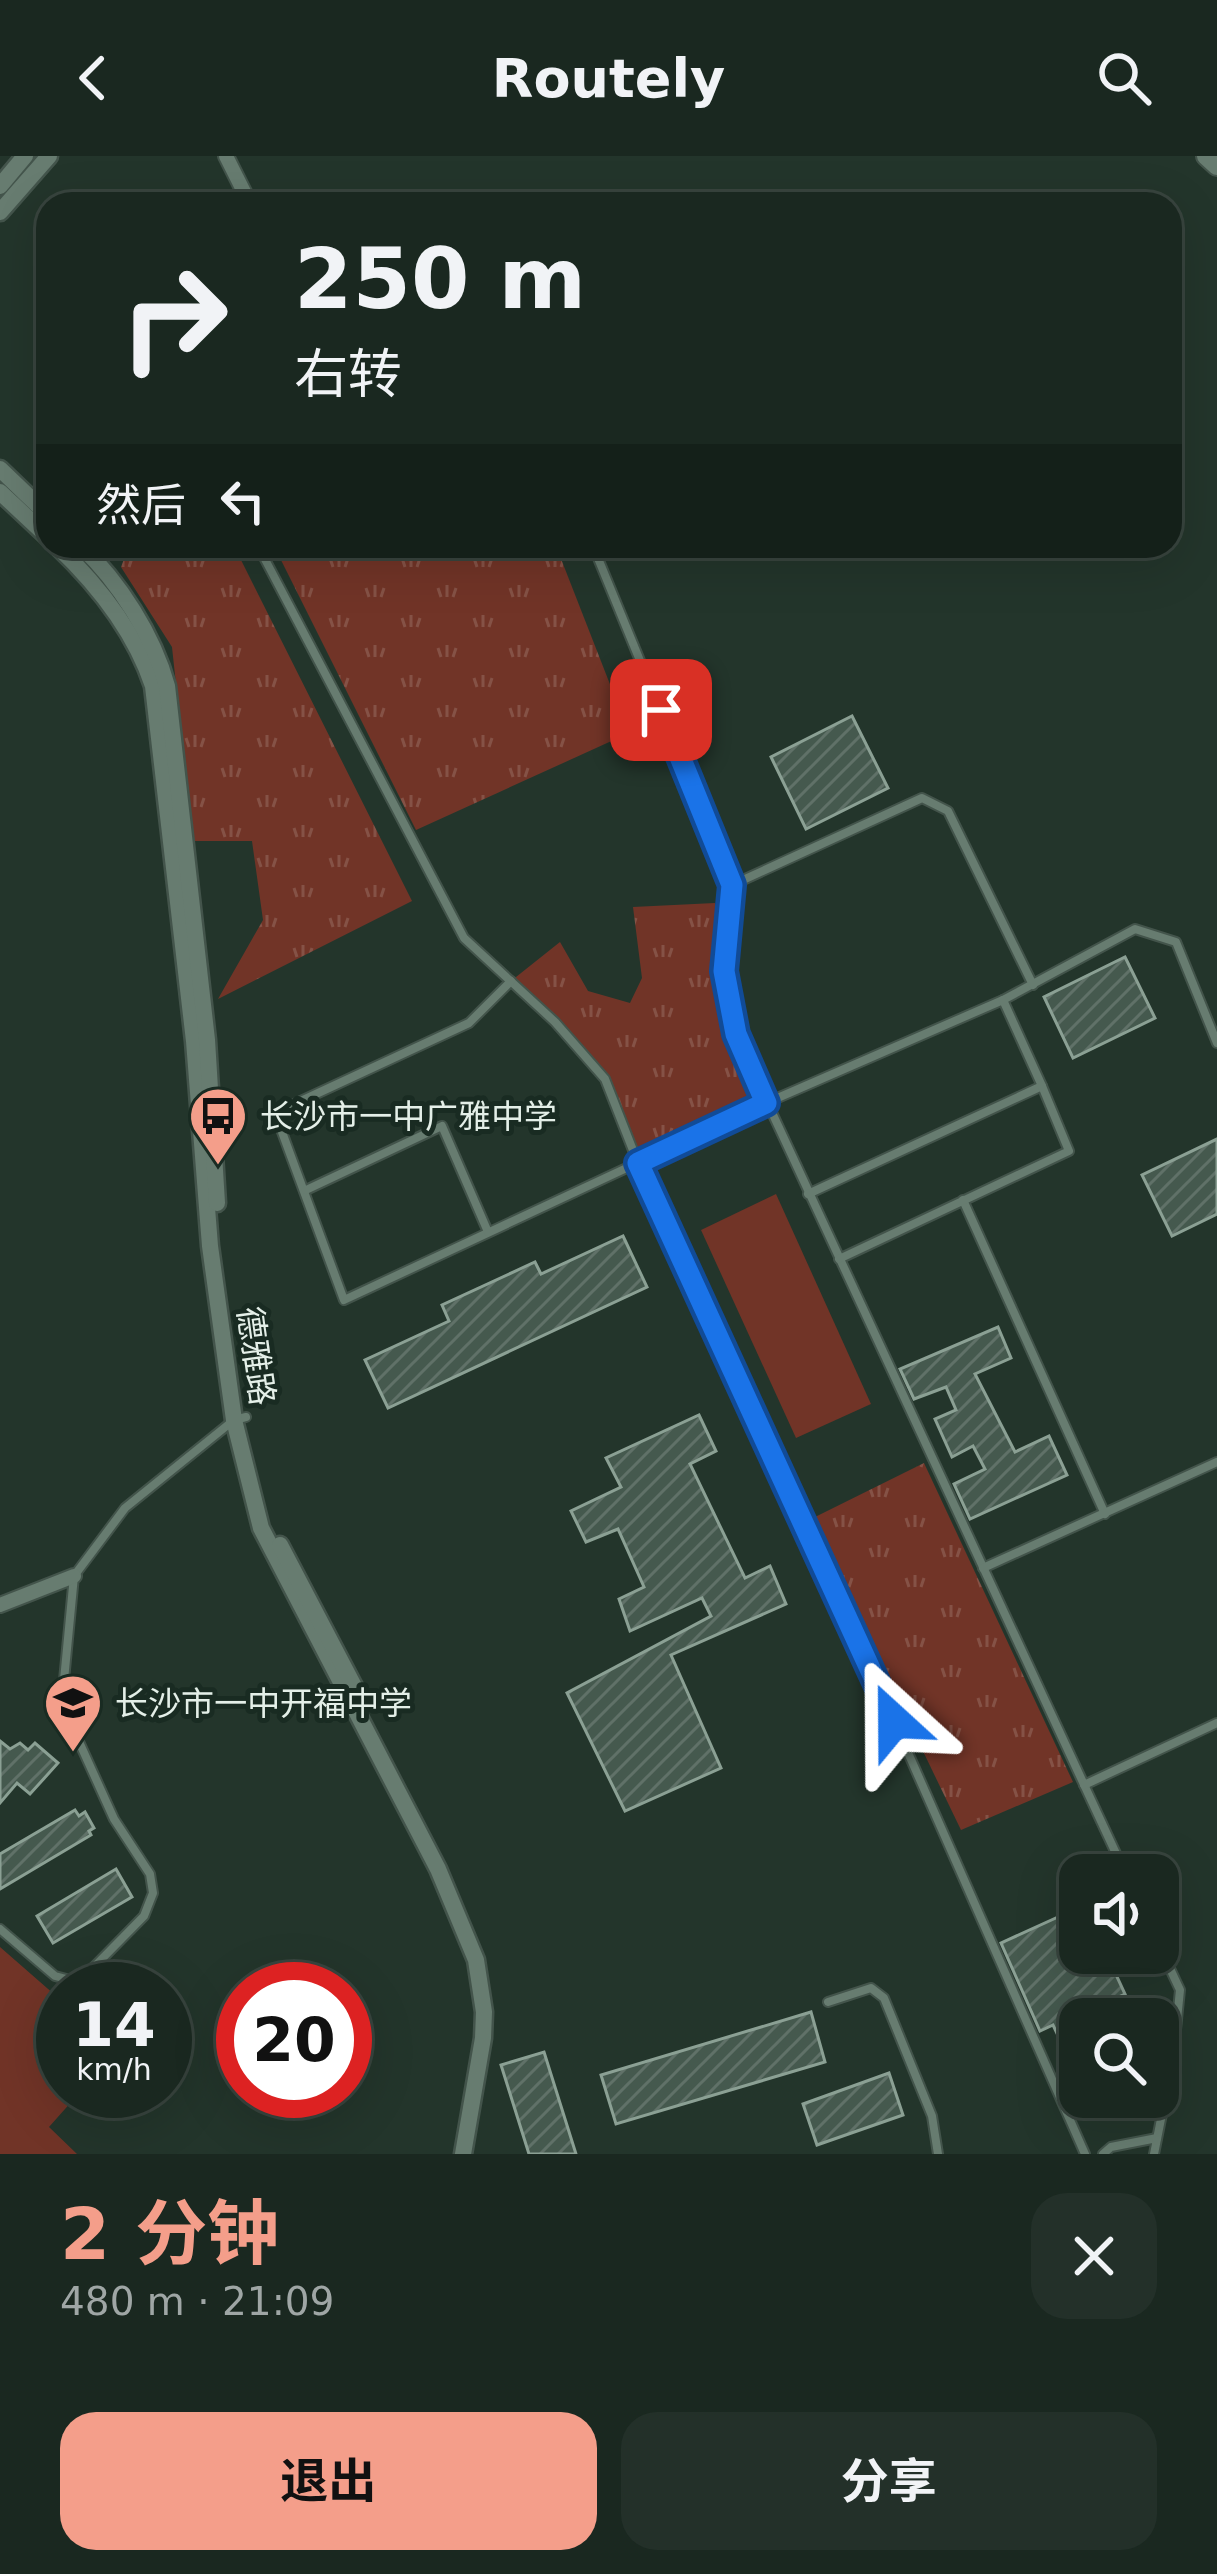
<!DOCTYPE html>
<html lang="zh">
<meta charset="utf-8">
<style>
:root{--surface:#1a2820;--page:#233029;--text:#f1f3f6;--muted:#9fa6a5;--line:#38443e;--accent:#f49e8a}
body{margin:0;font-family:"DejaVu Sans","Noto Sans SC",sans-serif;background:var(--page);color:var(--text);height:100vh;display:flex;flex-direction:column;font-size:45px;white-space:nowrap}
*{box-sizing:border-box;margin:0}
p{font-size:39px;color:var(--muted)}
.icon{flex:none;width:66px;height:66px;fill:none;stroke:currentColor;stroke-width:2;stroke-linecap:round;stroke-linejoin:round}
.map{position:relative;height:1998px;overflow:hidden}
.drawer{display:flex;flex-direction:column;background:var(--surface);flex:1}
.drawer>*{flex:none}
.guide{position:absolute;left:36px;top:36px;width:1146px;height:366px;border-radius:36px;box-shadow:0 12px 48px #0002,0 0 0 3px var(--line);background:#1a2820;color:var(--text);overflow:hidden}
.tools{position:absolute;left:1059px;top:1698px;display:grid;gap:24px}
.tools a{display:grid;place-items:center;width:120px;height:120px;border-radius:24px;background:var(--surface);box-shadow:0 12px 48px #0002,0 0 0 3px var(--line);font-size:60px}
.speed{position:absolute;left:36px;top:1806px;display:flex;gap:24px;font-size:60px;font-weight:700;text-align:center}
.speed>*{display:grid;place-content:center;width:156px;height:156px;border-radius:50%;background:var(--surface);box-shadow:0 12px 48px #0002,0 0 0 3px var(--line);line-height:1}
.speed small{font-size:30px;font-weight:400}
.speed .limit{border:18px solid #d22;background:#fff;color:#111}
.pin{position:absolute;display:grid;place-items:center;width:102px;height:102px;color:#fff;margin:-51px;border-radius:24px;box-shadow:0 6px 18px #0006}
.me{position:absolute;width:132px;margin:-66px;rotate:336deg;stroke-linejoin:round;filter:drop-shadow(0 0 9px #0008)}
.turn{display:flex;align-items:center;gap:42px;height:252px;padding:0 60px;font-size:54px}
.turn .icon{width:156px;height:156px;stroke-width:2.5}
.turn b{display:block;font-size:84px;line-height:102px}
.then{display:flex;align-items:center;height:114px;padding:0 60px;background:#0003;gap:24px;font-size:45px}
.round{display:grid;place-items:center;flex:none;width:126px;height:126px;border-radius:36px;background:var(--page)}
.head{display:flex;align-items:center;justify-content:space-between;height:204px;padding:0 60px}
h1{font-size:72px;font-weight:700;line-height:90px;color:var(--accent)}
.primary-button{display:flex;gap:24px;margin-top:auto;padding:24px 60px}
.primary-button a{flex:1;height:138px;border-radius:36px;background:var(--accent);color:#111;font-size:48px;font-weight:700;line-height:138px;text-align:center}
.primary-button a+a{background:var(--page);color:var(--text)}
header{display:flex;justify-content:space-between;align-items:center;height:156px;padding:0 60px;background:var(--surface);font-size:54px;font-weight:700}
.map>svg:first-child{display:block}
</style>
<header><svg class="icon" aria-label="back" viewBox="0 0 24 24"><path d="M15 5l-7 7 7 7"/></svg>Routely<svg class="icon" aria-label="search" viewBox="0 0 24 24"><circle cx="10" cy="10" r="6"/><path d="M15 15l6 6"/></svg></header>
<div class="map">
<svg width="1217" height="1998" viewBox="0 0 1217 1998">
<defs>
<pattern id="grass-tufts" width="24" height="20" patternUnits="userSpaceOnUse" patternTransform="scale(3)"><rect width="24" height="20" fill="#713427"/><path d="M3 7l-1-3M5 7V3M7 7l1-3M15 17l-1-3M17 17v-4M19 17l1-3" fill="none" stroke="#855246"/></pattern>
<pattern id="building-hatch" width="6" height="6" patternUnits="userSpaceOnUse" patternTransform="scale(3)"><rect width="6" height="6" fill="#45594e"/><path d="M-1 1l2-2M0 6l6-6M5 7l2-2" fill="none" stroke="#607168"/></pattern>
</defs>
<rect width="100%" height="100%" fill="#23352b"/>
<g fill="url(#grass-tufts)">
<path d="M129,390H234L412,745L218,843L263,764L252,685H193L172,491L121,411Z"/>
<path d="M274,390H556L629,577L416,674Z"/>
<path d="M715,747L736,879L766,947L638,1007L605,923L511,825L560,786L588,835L630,847L642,822L633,751Z"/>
<path d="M924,1307L1073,1626L961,1674L811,1363Z"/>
</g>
<g fill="#713427">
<path d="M776,1038L871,1248L796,1282L701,1074Z"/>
<path d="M0,1791L63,1846V1935H81L49,1971L77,1998H0Z"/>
</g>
<g fill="url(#building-hatch)" stroke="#8ba094" stroke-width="3">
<path d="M852,560L888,632L806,673L771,601Z"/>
<path d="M1125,801L1155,862L1073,902L1044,841Z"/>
<path d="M1217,983V1058L1172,1080L1142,1019Z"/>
<path d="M623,1080L647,1131L388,1252L365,1204L449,1165L442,1149L535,1106L541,1118Z"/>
<path d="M998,1171L1011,1202L975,1218L1015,1296L1049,1280L1067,1319L970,1363L954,1328L985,1313L973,1290L952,1301L935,1263L956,1254L946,1231L914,1243L900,1213Z"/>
<path d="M699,1259L716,1295L690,1308L745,1422L770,1410L786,1448L671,1499L721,1612L625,1655L567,1537L711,1460L702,1442L630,1475L619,1443L644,1431L618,1373L586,1386L571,1355L621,1331L606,1302Z"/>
<path d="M0,1585L10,1593L20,1587L28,1594L35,1587L58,1607L30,1638L17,1627L0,1647Z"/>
<path d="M75,1654L79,1660L85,1656L94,1672L89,1675L91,1679L0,1733V1698Z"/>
<path d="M116,1713L132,1741L53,1787L37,1760Z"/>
<path d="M1080,1751V1797H1106L1125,1838L1103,1848L1110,1863H1080V1901L1070,1905L1053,1869L1040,1875L1001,1787Z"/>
<path d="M811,1856L825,1906L616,1968L601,1919Z"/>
<path d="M544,1896L576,1998H529L501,1909Z"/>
<path d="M889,1917L903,1959L817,1989L803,1948Z"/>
</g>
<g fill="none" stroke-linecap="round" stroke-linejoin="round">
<defs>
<g id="service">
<path d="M258,390L464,782L555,866L605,923L638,1007L857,1481L1085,1998"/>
<path d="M593,390L732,729"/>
<path d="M511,825L469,867L275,957L344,1144L766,947L1003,844L1135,773L1176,786L1217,887"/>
<path d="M1033,829L948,655L922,642L732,729L724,815L736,879L1126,1719"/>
<path d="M306,1034L442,970L488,1076"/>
<path d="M808,1038L1042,930L1003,844"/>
<path d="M963,1044L1105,1358"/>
<path d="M839,1103L1069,995L1042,930"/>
<path d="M983,1412L1217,1306"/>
<path d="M1084,1629L1217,1567"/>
<path d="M0,1773L55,1820L74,1825L89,1816L144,1760L153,1737L150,1718L114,1663L66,1557L64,1524L74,1420L125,1352L234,1264L246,1261"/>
<path d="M828,1846L871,1832L884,1842L932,1960L938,1998"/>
<path d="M1103,1998L1111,1991L1157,1982"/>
<path d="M1154,1998L1173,1903L1180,1834L1158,1787"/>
</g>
<g id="minor">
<path d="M226,0L250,48"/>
<path d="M0,1449L74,1420"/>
</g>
<g id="tertiary">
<path d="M0,30L25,0"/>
<path d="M0,56L49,0"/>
<path d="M0,313L48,359"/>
<path d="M0,336L48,381"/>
<path d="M57,390C98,429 135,476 153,530L194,885L210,1090L234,1264L261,1372L438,1713L476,1804L484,1856L483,1882L463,1998"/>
<path d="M81,390C119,426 153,479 167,530L207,884L217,1047"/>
<path d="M280,1389L357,1536"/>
</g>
<path id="secondary" d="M1206,0L1217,10"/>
</defs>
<use href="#service" stroke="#43544b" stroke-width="12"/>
<use href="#minor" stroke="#43544b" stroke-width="18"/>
<use href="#tertiary" stroke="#43544b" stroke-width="21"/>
<use href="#secondary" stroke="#43544b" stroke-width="22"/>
<use href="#service" stroke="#677c70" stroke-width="8"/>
<use href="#minor" stroke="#677c70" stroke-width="14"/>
<use href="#tertiary" stroke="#677c70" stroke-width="16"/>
<use href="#secondary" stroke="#677c70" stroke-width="18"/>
</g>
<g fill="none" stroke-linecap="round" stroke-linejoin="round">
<defs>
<path id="route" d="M661,554L732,729L724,815L736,878L766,947L638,1007L894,1565"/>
</defs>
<use href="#route" stroke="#114b97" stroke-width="30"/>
<use href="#route" stroke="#1a73e8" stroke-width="21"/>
</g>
<defs>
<symbol id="bus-pin" viewBox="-11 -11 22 30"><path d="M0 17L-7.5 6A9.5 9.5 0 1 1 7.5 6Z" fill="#f49e8a" stroke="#192b22"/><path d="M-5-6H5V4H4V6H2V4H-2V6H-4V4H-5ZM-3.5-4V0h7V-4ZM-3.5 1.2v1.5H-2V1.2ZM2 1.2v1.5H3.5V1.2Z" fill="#111"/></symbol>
<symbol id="school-pin" viewBox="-11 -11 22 30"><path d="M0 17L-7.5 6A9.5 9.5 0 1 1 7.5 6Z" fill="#f49e8a" stroke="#192b22"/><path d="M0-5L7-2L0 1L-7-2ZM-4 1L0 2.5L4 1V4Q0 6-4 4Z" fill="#111"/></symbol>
</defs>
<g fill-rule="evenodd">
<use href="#bus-pin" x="185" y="927" width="66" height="90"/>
<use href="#school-pin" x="40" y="1514" width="66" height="90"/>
</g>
<g text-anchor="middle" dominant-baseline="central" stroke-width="10" stroke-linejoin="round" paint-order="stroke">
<g font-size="33" fill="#e4efe8" stroke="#192b22" text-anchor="start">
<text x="260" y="960">长沙市一中广雅中学</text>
<text x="115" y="1547">长沙市一中开福中学</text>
</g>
<g font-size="33" fill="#e4efe8" stroke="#192b22">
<text transform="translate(256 1200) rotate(82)">德雅路</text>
</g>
</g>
</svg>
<div class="tools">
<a><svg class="icon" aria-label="sound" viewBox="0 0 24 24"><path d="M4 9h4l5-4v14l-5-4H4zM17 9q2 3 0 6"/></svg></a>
<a><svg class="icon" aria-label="search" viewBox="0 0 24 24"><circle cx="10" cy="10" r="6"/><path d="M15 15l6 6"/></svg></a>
</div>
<div class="speed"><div>14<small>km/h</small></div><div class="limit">20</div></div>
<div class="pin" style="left:661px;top:554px;background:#d93025"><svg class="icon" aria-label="arrive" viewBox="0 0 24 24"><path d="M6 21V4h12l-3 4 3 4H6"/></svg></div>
<svg class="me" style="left:894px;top:1565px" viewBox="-20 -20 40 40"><path d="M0-17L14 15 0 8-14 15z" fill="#1a73e8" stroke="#fff" stroke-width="4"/></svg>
<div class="guide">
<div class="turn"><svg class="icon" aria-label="right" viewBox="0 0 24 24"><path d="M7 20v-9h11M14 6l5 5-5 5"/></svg><div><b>250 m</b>右转</div></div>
<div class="then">然后<svg class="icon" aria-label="left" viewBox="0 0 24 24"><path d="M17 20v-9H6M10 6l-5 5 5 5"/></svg></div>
</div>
</div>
<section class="drawer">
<div class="head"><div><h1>2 分钟</h1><p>480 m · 21:09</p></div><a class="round"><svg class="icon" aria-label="close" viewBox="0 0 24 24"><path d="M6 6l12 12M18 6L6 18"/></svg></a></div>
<div class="primary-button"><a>退出</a><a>分享</a></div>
</section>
